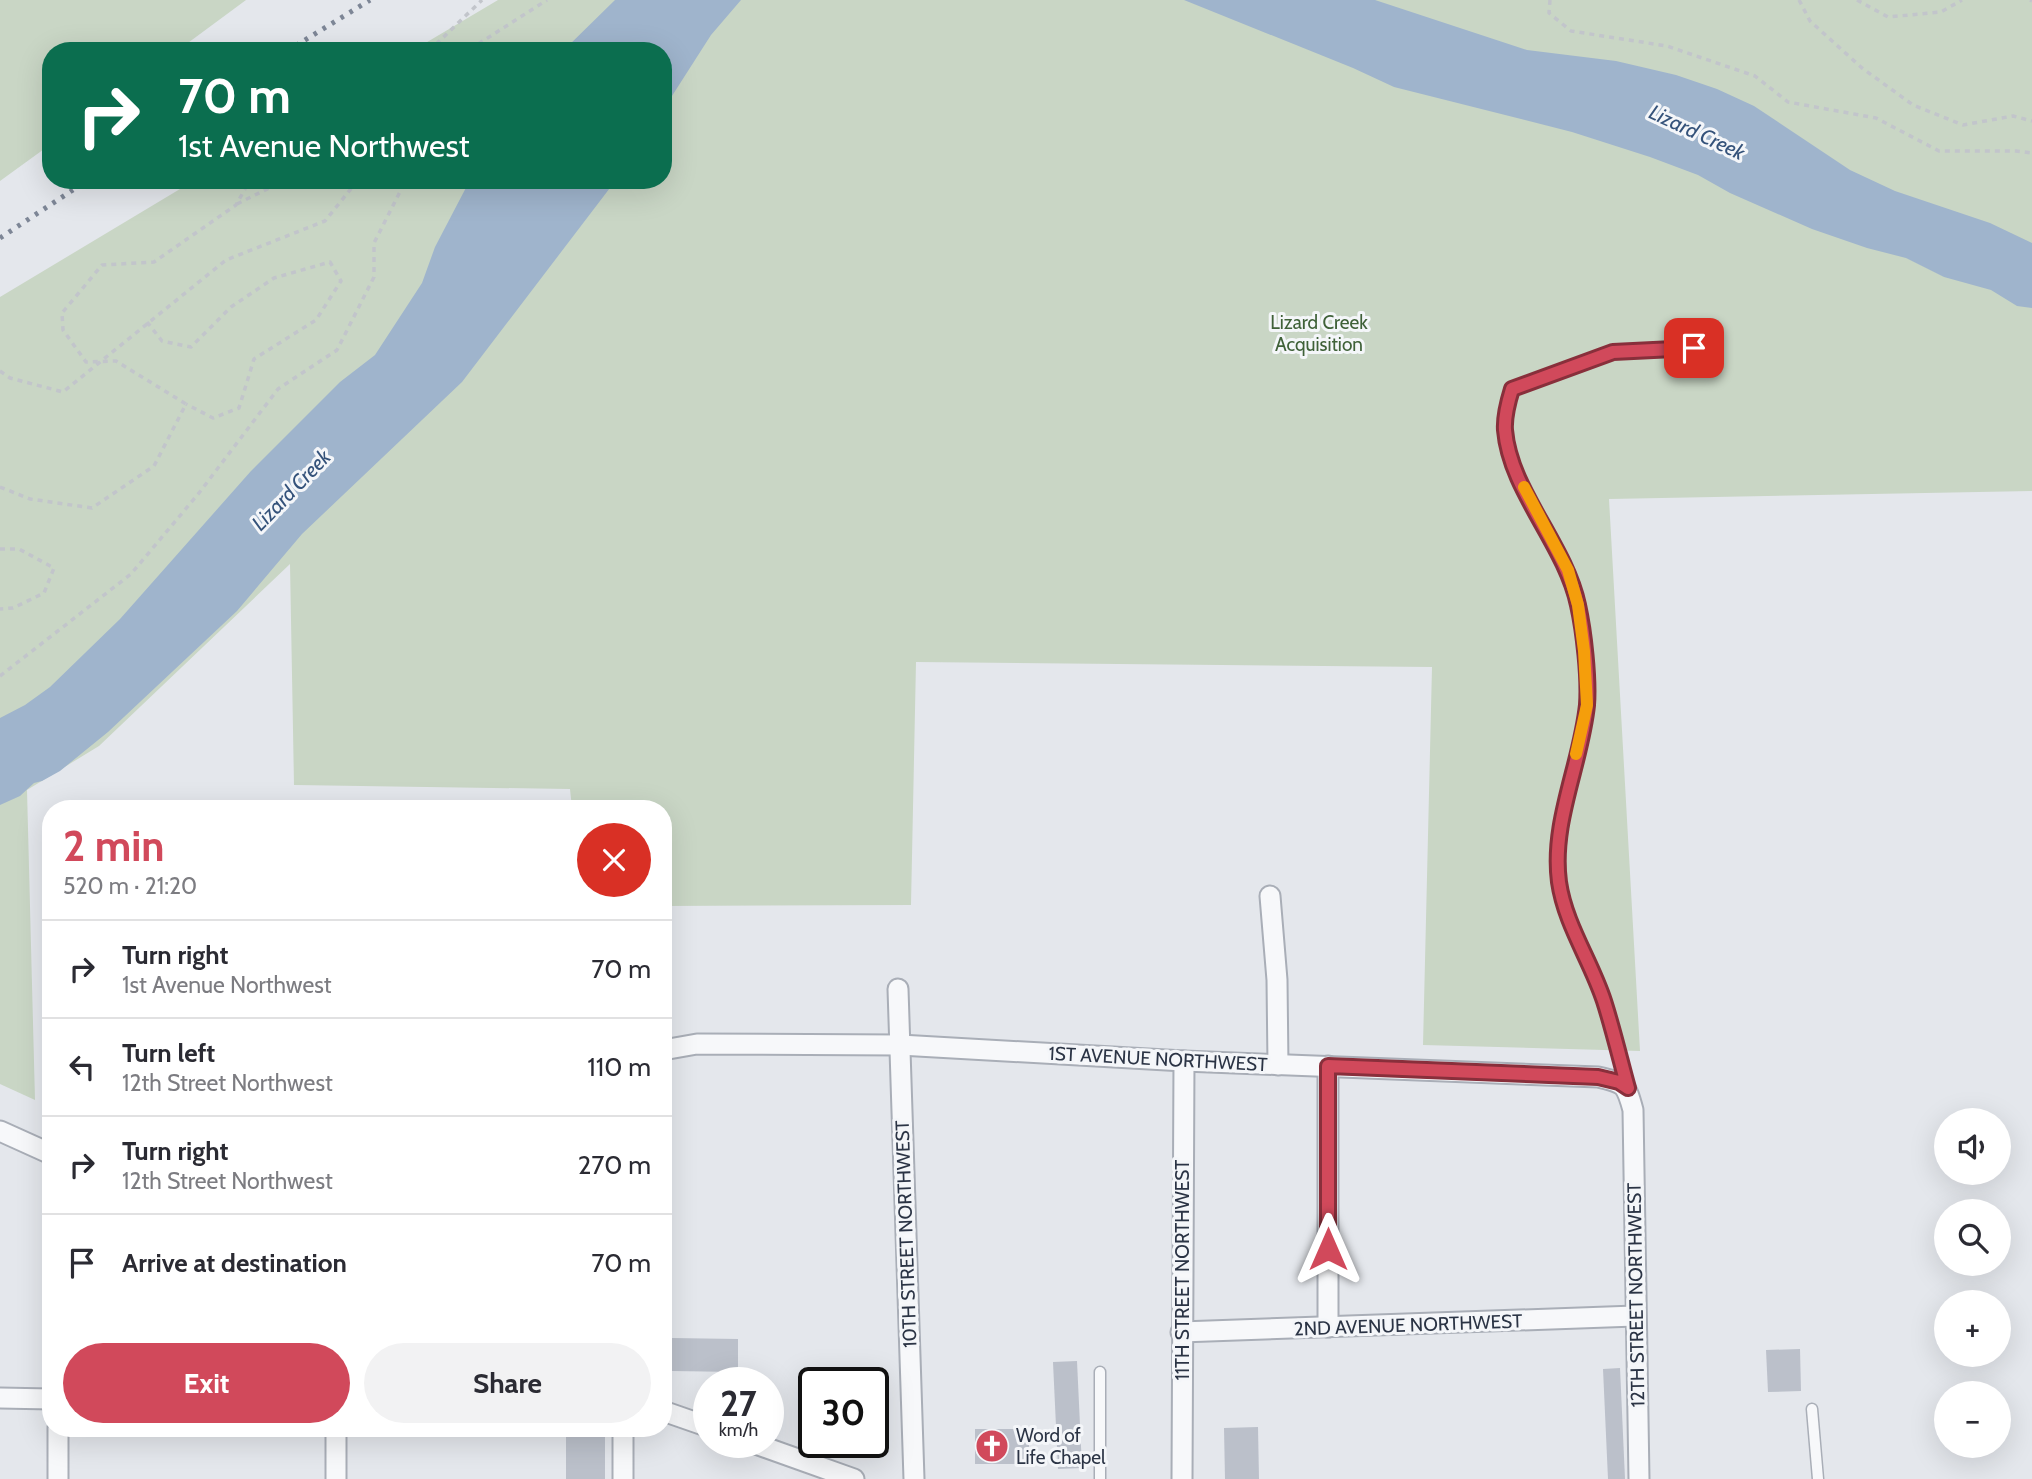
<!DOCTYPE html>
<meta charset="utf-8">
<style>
:root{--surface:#fff;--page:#f2f2f3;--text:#2b2b33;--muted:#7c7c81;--line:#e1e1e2;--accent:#d1495b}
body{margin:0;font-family:Cabin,sans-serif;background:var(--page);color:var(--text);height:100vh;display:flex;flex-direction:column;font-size:26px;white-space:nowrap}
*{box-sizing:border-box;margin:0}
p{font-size:23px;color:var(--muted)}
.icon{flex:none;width:38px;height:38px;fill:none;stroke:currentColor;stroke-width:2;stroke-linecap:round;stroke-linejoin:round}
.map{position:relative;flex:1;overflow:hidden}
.drawer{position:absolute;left:42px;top:800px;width:630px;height:637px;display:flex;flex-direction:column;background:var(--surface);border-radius:28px;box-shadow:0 7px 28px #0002}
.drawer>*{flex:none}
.banner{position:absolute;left:42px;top:42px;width:630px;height:147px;border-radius:28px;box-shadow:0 7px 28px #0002;background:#0b6e4f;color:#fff;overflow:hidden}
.controls{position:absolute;left:1934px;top:1108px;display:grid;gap:14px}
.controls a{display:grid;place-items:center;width:77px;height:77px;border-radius:50%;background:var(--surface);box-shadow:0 7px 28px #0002;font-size:35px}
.speed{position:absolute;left:693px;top:1367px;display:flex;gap:14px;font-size:35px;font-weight:700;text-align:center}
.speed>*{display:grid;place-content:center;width:91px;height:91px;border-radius:50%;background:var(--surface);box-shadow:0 7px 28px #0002;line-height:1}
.speed small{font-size:18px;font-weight:400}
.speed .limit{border:4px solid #111;border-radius:10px;background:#fff;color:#111}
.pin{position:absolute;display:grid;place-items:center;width:60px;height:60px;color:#fff;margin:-30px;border-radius:14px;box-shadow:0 4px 10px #0006}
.me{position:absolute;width:77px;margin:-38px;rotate:0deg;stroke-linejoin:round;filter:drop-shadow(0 0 5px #0008)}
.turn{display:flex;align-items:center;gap:24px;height:147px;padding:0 21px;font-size:32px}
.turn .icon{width:91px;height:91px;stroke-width:2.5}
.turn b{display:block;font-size:49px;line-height:60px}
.round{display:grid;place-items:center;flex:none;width:74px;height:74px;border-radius:37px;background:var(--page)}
.head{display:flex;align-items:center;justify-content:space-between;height:119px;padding:0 21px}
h1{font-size:42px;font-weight:700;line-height:52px;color:var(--accent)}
.button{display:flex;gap:14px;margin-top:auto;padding:14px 21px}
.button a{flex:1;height:80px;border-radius:42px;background:var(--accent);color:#fff;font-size:28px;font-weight:700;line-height:80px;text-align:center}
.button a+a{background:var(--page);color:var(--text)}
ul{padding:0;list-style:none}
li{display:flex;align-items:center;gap:21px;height:98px;padding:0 21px;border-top:2px solid var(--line)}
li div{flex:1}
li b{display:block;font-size:26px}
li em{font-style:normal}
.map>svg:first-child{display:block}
</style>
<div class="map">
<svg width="2032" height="1479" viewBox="0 0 2032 1479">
<rect width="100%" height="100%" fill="#e4e7ec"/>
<g fill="#c9d6c5">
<path d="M0,0H246L177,51H51V144L0,181Z"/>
<path d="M498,0H2032V491L1609,499L1640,1051L1423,1045L1432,667L916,662L911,905L663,906V808H572L570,789L294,785L290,564L99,746L27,790L35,1100L0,1084V297L195,180H663V51H412Z"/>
</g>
<g fill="#9fb4cc">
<path d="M615,0H741L711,35L663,110V51H563Z"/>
<path d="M1184,0H1375L1527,50L1616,61L1676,75L1717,89L1754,106L1850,170L1895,191L1990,223L2032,243V308L2017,306L1991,290L1944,277L1906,258L1867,248L1812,229L1730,193L1698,175L1650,157L1572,132L1394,87L1353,68Z"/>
<path d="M470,180H616L462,382L302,534L237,611L108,732L60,771L42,781L34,783L20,796L0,805V718L25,705L50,687L120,619L251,471L340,382L375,355L422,283L435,247Z"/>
</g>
<g fill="#bbc0ca">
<path d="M672,1338L738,1339V1372L672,1371Z"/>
<path d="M1800,1349L1801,1391L1768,1392L1766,1350Z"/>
<path d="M1077,1361L1082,1468L1058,1469L1053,1362Z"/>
<path d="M1620,1368L1625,1479H1608L1603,1369Z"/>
<path d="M1258,1427L1259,1479H1225L1224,1428Z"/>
<rect x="975" y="1429" width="54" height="35"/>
<rect x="566" y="1434" width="39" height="45"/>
</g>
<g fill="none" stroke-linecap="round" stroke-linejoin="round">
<defs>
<g id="service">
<path d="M1627,1088L1604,1000L1573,929L1559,883L1558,841L1587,705L1584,651L1578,605L1568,570L1514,469L1505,431L1506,409L1512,389L1613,352L1694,348"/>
<path d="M1100,1372V1479"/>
<path d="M1812,1409L1818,1479"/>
</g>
<g id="minor">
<path d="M1270,896L1277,980L1278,1065"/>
<path d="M898,989L914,1479"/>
<path d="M663,1050L697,1044L900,1045L1184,1061L1598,1077C1625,1083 1626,1084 1633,1110L1639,1479"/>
<path d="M1328,1066V1327"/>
<path d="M0,1131L51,1154"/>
<path d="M1181,1332L1635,1316"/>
<path d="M0,1398L51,1399"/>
<path d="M663,1411L709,1427"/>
<path d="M623,1428V1479"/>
<path d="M750,1442L854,1479"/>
<path d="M58,1479V1428"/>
<path d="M336,1479V1428"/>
<path d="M1182,1479L1184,1061"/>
</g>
</defs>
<use href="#service" stroke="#a9aeb7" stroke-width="13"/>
<use href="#minor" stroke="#a9aeb7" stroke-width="23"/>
<g stroke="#c2c5cb" stroke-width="3.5" stroke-dasharray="5 5" stroke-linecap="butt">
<path d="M1550,0L1549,13L1571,31L1667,46L1755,76L1788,102L1876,118L1939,151H2016L2032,153"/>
<path d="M1799,0L1810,21L1862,68L1913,105L1963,125L2013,116L2032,121"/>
<path d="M1857,0L1888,17L1941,12L1962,0"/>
<path d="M2030,0L2032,1"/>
<path d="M429,51L482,0"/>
<path d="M472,51L475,46L547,0"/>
<path d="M237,204L285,180"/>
<path d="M147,322L162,341L191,347L231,307L274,278L330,262L341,281L316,320L254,359L239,408L213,418L186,404"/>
<path d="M0,371L10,378L63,392L226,260L325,221L358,180"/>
<path d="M0,487L30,499L92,508L154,466L186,404L116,361L86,362L63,330L62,313L102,265L154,262L236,205L250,180"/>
<path d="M0,549H19L54,568L44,593L13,608L0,609"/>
<path d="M0,676L131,574L199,493L278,389L337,350L374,277V243L406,180"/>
</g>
<use href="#service" stroke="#f7f8fa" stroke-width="10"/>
<use href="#minor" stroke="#f7f8fa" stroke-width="19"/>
<g stroke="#7d8696" stroke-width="5" stroke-dasharray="3.5 7" stroke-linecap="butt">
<path d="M287,51L370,0"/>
<path d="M0,238L88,180"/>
</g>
</g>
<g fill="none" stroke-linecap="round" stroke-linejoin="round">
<defs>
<path id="route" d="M1328,1249V1066L1598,1077L1619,1082L1628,1088C1620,1059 1613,1029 1604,1001C1591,961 1565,924 1559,882C1551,822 1581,764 1587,705C1589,678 1584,632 1578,605C1565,544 1510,491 1505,430C1504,416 1508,402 1512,389L1613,352L1694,348"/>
</defs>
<use href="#route" stroke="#882f3b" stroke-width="18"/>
<use href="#route" stroke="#d1495b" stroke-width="12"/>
<path stroke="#f59e0b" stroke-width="12" d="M1524,487L1568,570L1578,605L1584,651L1587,705L1576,754"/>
</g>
<defs>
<symbol id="church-disc" viewBox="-11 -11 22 22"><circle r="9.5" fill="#d1495b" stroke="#f4f6f9"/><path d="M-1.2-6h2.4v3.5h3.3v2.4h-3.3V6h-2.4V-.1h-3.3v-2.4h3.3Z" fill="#fff"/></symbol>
</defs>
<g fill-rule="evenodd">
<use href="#church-disc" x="973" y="1427" width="38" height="38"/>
</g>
<g text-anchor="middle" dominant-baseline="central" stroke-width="6" stroke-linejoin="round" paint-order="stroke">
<g font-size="19" fill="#3f6138" stroke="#f4f6f9">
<text x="1319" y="322">Lizard Creek<tspan x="1319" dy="22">Acquisition</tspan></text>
</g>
<g font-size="19" fill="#2b3445" stroke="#f4f6f9">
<text transform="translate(1158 1059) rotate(3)">1ST AVENUE NORTHWEST</text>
<text transform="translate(906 1234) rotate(-92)">10TH STREET NORTHWEST</text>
<text transform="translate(1182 1270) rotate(-90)">11TH STREET NORTHWEST</text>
<text transform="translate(1636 1295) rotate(-91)">12TH STREET NORTHWEST</text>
<text transform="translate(1408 1325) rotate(-2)">2ND AVENUE NORTHWEST</text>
</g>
<g font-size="19" fill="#2b3445" stroke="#f4f6f9" text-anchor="start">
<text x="1016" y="1435">Word of<tspan x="1016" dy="22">Life Chapel</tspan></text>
</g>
<g font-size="21" font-style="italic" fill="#34527a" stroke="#f4f6f9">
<text transform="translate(1697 132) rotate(25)">Lizard Creek</text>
<text transform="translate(291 490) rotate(-46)">Lizard Creek</text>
</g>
</g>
</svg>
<div class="controls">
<a><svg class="icon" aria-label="sound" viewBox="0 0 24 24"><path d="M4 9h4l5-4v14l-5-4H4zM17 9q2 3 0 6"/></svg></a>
<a><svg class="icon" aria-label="search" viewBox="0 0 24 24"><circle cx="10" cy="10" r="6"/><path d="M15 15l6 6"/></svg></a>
<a>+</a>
<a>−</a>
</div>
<div class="speed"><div>27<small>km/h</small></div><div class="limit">30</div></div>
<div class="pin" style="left:1694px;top:348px;background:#d93025"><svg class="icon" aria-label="arrive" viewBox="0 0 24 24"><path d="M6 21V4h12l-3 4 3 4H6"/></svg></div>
<svg class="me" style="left:1328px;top:1249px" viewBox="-20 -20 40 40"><path d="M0-17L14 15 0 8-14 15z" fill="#d1495b" stroke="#fff" stroke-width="4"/></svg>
<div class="banner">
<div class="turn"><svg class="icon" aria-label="right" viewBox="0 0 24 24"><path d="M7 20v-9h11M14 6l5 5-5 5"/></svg><div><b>70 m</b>1st Avenue Northwest</div></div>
</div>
<section class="drawer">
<div class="head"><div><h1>2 min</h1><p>520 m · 21:20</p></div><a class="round" style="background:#d93025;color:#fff"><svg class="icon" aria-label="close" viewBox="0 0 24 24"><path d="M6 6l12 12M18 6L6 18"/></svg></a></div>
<ul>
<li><svg class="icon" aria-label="right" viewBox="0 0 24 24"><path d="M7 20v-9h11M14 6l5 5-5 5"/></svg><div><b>Turn right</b><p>1st Avenue Northwest</p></div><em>70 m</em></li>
<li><svg class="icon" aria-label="left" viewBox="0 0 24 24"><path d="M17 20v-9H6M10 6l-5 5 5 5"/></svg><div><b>Turn left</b><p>12th Street Northwest</p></div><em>110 m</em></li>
<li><svg class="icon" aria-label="right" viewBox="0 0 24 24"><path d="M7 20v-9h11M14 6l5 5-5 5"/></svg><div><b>Turn right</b><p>12th Street Northwest</p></div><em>270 m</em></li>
<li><svg class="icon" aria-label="arrive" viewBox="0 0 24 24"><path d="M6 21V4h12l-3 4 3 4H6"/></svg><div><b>Arrive at destination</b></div><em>70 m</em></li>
</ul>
<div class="button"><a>Exit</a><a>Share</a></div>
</section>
</div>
